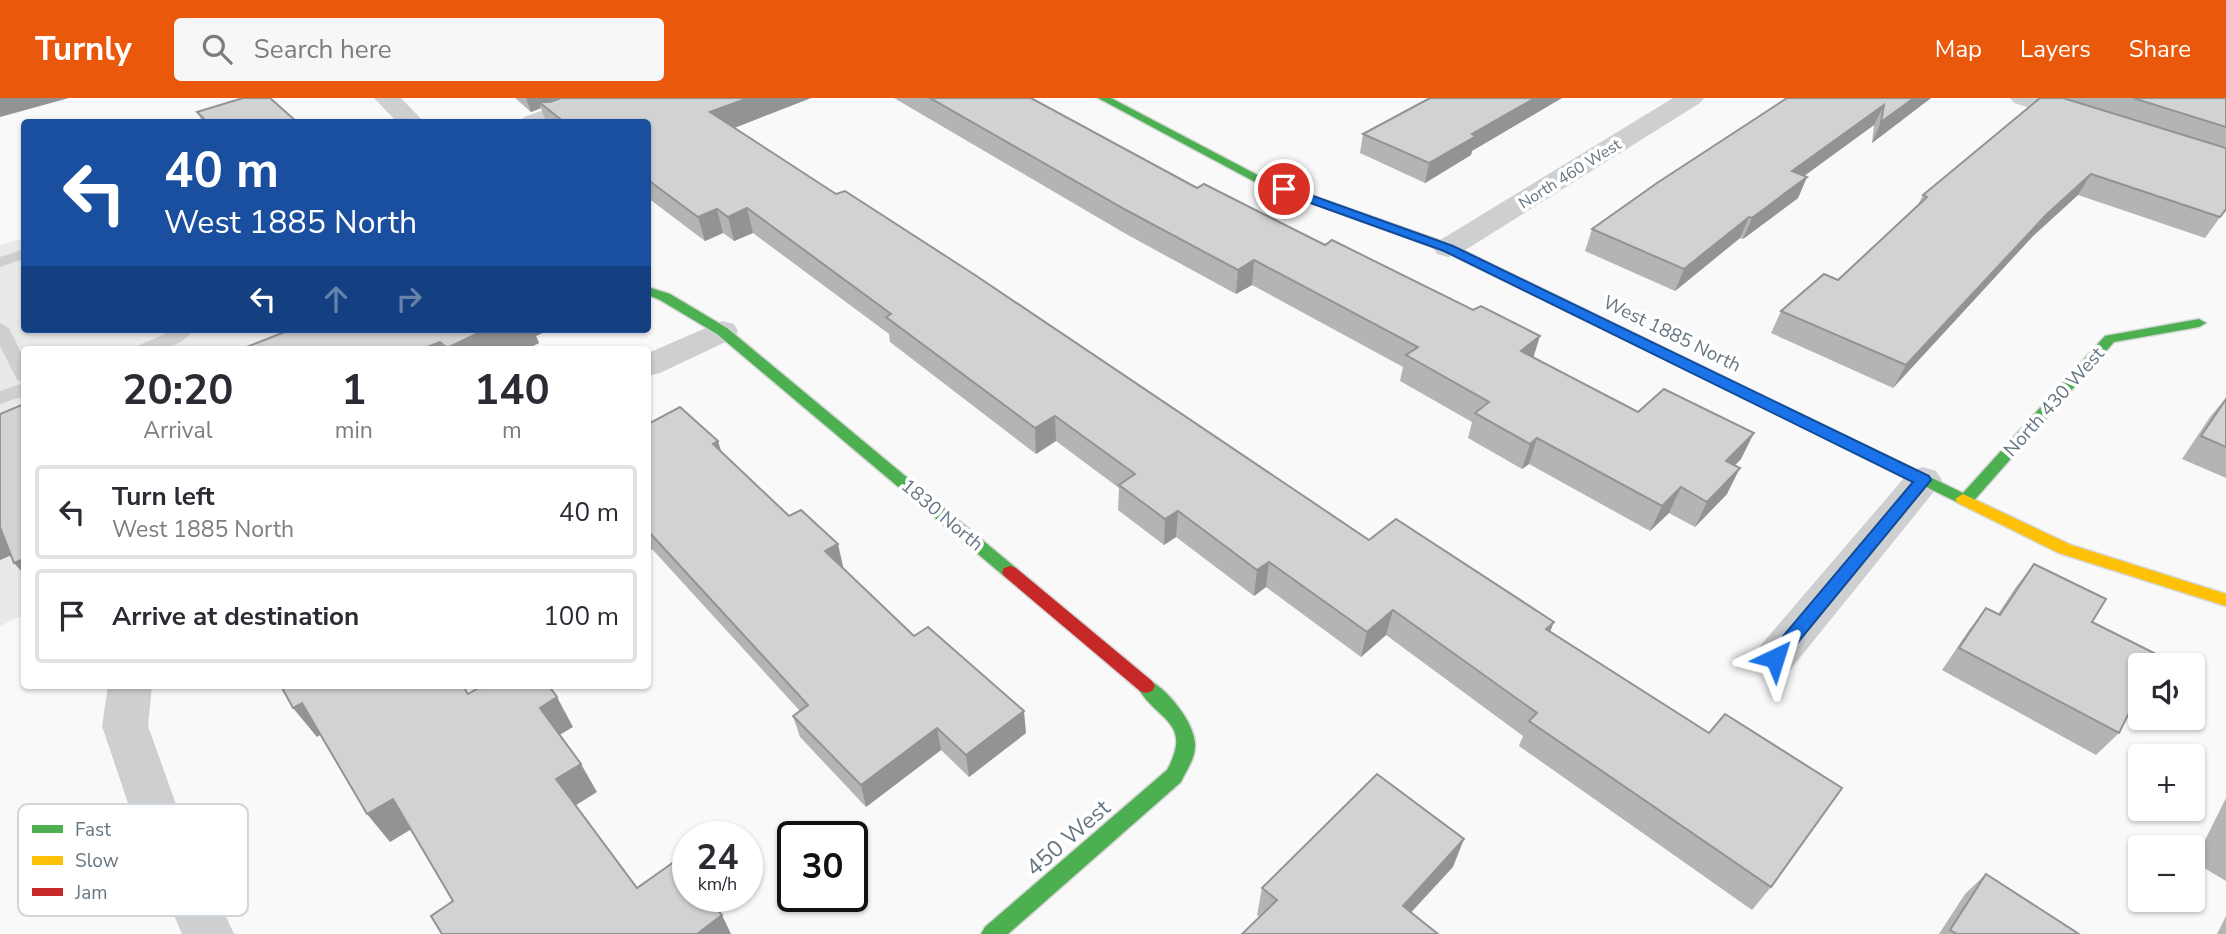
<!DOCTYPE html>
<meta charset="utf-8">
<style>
:root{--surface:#fff;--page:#f7f7f7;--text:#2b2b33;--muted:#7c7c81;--line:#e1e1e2;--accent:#ea580c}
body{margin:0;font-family:"Nunito Sans",sans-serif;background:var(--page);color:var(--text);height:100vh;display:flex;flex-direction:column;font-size:26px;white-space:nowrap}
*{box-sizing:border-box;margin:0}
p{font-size:23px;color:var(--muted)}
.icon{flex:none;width:38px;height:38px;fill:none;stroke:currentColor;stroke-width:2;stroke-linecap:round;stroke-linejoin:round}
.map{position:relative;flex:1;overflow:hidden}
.side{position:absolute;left:21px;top:248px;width:630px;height:343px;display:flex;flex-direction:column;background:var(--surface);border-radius:7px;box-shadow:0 2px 5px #0004}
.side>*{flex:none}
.hud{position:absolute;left:21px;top:21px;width:630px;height:214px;border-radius:7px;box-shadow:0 2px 5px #0004;background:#1a4fa0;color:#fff;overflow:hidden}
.fabs{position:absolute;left:2128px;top:555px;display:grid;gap:14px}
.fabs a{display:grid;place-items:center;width:77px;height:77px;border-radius:7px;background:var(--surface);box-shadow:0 2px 5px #0004;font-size:35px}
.speed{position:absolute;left:672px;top:723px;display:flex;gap:14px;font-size:35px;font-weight:700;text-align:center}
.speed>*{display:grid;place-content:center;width:91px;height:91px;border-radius:50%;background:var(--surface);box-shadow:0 2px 5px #0004;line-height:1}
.speed small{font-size:18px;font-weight:400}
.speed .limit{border:4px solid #111;border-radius:10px;background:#fff;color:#111}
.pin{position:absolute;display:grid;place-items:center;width:60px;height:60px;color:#fff;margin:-30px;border:4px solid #fff;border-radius:50%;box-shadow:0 2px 7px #0007}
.me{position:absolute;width:77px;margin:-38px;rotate:41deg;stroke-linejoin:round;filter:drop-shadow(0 0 5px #0008)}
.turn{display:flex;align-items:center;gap:24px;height:147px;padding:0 28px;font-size:32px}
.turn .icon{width:91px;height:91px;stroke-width:2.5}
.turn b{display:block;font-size:49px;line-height:60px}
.lanes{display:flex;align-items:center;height:66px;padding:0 28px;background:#0003;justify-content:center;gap:35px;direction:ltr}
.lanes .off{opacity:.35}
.eta{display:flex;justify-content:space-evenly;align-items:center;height:119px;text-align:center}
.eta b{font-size:42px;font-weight:700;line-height:49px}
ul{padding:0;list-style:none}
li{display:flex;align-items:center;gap:21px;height:94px;margin:0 14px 10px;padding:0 14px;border:4px solid var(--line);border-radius:7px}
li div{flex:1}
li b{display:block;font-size:26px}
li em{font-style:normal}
header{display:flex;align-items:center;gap:42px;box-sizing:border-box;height:98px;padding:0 35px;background:var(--accent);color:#fff}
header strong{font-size:33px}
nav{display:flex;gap:38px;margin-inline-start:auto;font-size:24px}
.search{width:490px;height:63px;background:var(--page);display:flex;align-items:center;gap:18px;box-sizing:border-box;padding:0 24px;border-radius:7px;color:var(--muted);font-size:26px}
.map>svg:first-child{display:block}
</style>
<header>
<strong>Turnly</strong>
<div class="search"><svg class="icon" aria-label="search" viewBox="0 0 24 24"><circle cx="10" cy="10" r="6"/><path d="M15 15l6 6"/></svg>Search here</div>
<nav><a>Map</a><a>Layers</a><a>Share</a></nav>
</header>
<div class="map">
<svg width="2226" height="836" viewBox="0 0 2226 836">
<rect width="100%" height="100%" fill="#f9f9f9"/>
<path fill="#e8e9e9" d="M24,140V231L288,232L237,252H24V517L0,528V147Z"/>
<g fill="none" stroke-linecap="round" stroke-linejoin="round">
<defs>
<g id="fast">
<path d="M1098,0H1111L1265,81L1452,147L1963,395L2105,238L2199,221L2206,225L2199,229L2114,244L1970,407L1965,408L1444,153L1257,85Z"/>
<path d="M648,189L670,196L727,230L1016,470L1018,474L1016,478H1004L717,236L660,202L648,197Z"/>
<path d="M1146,581C1166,588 1197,627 1195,649C1195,661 1186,673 1181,684L1008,836H981L985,829L1167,672C1194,622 1155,623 1137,588L1140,583Z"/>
</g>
<path id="slow" d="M1963,396L2071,447L2226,496V508L2059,455L1958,405L1955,401Z"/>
<path id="jam" d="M1010,468L1016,470L1152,583L1155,588L1152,593L1146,595L1140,593L1004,478L1002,474L1004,470Z"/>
</defs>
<use href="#fast" stroke="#d5d6d7" stroke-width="3"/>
<use href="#slow" stroke="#d5d6d7" stroke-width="3"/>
<use href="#jam" stroke="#d5d6d7" stroke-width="3"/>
<g fill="#cecfd0" fill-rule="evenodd">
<path d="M24,151V161L0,169V159Z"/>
<path d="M0,225L9,230L24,261V284L17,282L0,248Z"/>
<path d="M176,231H194C182,251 155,252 134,252L137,248Z"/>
<path d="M24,285V298L0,306V293Z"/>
</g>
<g fill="#cecfd0" fill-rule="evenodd">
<path d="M374,0H401L424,24H397Z"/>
<path d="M578,0H616L612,5L557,24H520L524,19Z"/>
<path d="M1673,0H1704L1700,5L1459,156L1448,159L1437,156L1433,150L1437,144Z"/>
<path d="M2010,0H2049L2093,14L2097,19L2093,24L2084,27L2014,5Z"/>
<path d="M722,223L734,226L738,233L734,240L660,275L648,278V255Z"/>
<path d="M1923,369L1936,373L1942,382L1936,391L1790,572L1775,577L1760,572L1753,560L1760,548L1910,373Z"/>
<path d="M108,588H152L148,628L182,723L234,836H182L134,723L102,628Z"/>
</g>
<use href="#fast" fill="#4caf50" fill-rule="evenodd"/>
<use href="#slow" fill="#ffc107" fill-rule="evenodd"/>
<use href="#jam" fill="#c62828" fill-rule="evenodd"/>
</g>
<g fill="#b3b5b5">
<path d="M515,0H811L734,30L1369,442L1550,534L1771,789L1752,812L1519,648L1523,638L1386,537L1361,559L1266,489L1254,498L1176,439L1164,447L1118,412L1119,390L1056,343L1036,356L890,244L889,236L753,135L734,143L723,135L705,143L648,100V24H546L541,10L531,14Z"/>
<path d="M894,0H1031L1197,90L1534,259L1638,314L1741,361L1734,368L1727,396L1695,429L1669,415L1650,433L1529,366L1522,371L1468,340L1472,324L1400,283L1403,269L1252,187L1236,196L1126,136Z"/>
<path d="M1787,0H1931L1872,45L1874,27L1804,78L1807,79L1798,100L1743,141L1740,140L1675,193L1585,153L1592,131Z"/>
<path d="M2040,0H2226V111L2205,140L2078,97L2033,138L1893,290L1771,235L1781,213L1838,182L1918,107L1923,97Z"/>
<path d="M197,14L297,24H203Z"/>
<path d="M1363,36L1472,53L1471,57L1425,85L1360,55Z"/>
<path d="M292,231H551L536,238L539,245L525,252H239Z"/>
<path d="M2226,300V380L2182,361L2210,319Z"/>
<path d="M648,326L721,353L843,468L842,469L914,538L1026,635L969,679L941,652L866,709L800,639L793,618L800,613L652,451L648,454Z"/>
<path d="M2034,466L2092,524L2119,635L2096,657L1942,572L1969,532L1986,510L1998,516L2016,489Z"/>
<path d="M2226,700V783L2194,764Z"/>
<path d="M1453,769L1260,819L1257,817L1262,790Z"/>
<path d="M1986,776L2079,836H1939L1965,796Z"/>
<path d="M2226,818V836H2217Z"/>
</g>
<g fill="#929394">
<path d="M0,0H69L0,19Z"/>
<path d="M526,0H570L545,9L539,4L541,10L531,14Z"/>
<path d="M748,0H811L716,37L710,14Z"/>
<path d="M1535,0H1562L1472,53L1471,57L1425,85L1429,65L1472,36Z"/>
<path d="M1914,0H1931L1872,45L1881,24Z"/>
<path d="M1884,7L1874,27L1782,94L1792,73Z"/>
<path d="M2091,76L2078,97L2033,138L1893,290L1906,267L2046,117Z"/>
<path d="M1807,79L1798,100L1743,141L1752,120Z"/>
<path d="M747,110L753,135L734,143L728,119Z"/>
<path d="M717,111L723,135L705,143L698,119Z"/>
<path d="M1749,119L1740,140L1675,193L1684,171Z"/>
<path d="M1254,162L1252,187L1236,196L1238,172Z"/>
<path d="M487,231H551L536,238L539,245L525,252H448L447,250Z"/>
<path d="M1540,238L1532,264L1521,253Z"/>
<path d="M440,244L444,252H420Z"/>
<path d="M1055,318L1056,343L1036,356L1035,330Z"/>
<path d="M1754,335L1741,361L1713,389L1726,363Z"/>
<path d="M1537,340L1529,366L1522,371L1530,346Z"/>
<path d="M718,343L725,366L713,346Z"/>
<path d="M1740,370L1727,396L1695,429L1707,404Z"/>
<path d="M1681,389L1669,415L1650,433L1662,408Z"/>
<path d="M1178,413L1176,439L1164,447L1165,421Z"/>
<path d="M0,423L24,452L0,462Z"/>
<path d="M648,439L652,451L648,454Z"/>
<path d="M838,446L843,468L831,476L825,453Z"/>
<path d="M24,461V476L14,465Z"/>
<path d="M1269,464L1266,489L1254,498L1257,472Z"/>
<path d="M1393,512L1386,537L1361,559L1367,534Z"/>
<path d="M1554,524L1544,549L1546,531Z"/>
<path d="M557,599L573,629L556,639L540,610Z"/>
<path d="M302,605L325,634L317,639L293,610Z"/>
<path d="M1024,613L1026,635L969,679L966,657Z"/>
<path d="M937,630L941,652L866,709L861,687Z"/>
<path d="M581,666L597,694L573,709L556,681Z"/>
<path d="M393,701L415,729L390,744L367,716Z"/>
<path d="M1464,741L1453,769L1393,834L1403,808Z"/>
<path d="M722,817L731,836H697Z"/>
</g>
<g fill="#d0d2d3" stroke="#929394" stroke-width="2">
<path d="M243,0H270L297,24H207L197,14Z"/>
<path d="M561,0H748L710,14L836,96L845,93L975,177L1369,442L1396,421L1554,524L1546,531L1709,635L1725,616L1842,690L1771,789L1529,623L1537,615L1393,512L1367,534L1269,464L1257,472L1178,413L1165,421L1119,387L1135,376L1055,318L1035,330L886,219L891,216L747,110L728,119L717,111L698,119L648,82V24H564L539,4H550Z"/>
<path d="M930,0H1031L1197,90L1204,86L1325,147L1332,142L1473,212L1481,208L1540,238L1521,253L1638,314L1664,291L1754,335L1726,363L1740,370L1707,404L1681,389L1662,408L1537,340L1530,346L1475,315L1489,304L1406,257L1418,249L1254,162L1238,172L1126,112Z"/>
<path d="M1430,0H1535L1472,36L1476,38L1429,65L1363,36Z"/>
<path d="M1787,0H1914L1881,24L1884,7L1792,73L1807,79L1752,120L1749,119L1684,171L1592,131L1657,85Z"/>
<path d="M2040,0H2063L2226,50V111L2220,119L2091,76L2046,117L1906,267L1781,213L1824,176L1838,182L1927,99L1923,97Z"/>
<path d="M2133,0H2226V29Z"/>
<path d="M292,231H487L447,250L440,244L420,252H239Z"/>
<path d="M2226,301V349L2201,338Z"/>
<path d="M24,306V461L14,465L0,429V316Z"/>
<path d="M680,309L718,343L713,346L789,418L801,412L838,446L825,453L914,538L928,529L1024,613L966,657L937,630L861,687L793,618L808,607L648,433V326Z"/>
<path d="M2034,466L2106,501L2092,524L2158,557L2153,567H2140V593L2119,635L1959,550L1986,510L2000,517Z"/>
<path d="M281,588H463L468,596L482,588H486L487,590L490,588H549L557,599L540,610L581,666L556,681L637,790L678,761L688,774V798H706L722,817L697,836H442L431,818L453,803L393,701L367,716L302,605L293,610Z"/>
<path d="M1377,676L1464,741L1403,808L1438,836H1242L1277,802L1262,790Z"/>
<path d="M1986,776L2079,836H1957L1950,832Z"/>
</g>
<path fill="#1a73e8" stroke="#114b97" stroke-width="2" d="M1280,89H1288L1453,148L1929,378L1931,382L1781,565H1769L1766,560L1769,555L1913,384L1444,153L1280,94Z"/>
<g text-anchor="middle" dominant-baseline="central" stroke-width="7" stroke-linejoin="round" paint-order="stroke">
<g font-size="16" fill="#657683" stroke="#fff">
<text transform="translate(1570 76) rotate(-32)">North 460 West</text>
</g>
<g font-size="19" fill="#657683" stroke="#fff">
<text transform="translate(1672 236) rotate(26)">West 1885 North</text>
<text transform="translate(2054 304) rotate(-48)">North 430 West</text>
<text transform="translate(942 417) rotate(40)">1830 North</text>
</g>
<g font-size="23" fill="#657683" stroke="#fff">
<text transform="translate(1068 740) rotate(-41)">450 West</text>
</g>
</g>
<rect x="18" y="706" width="230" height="112" rx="10" fill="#fff" stroke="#d1d6da" stroke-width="2"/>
<rect x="32" y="727" width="31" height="8" fill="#4caf50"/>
<rect x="32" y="758" width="31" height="9" fill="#ffc107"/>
<rect x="32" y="790" width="31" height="8" fill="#c62828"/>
<g font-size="19" fill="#657683">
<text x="75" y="738">Fast</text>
<text x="75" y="769">Slow</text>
<text x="75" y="801">Jam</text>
</g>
</svg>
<div class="fabs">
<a><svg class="icon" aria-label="sound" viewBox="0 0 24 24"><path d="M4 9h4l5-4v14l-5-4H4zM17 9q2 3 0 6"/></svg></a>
<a>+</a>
<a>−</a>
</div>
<div class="speed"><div>24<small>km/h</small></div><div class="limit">30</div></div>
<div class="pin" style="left:1284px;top:91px;background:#d93025"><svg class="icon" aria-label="arrive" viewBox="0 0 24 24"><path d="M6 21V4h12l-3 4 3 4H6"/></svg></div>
<svg class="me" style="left:1775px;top:560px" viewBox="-20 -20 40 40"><path d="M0-17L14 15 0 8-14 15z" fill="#1a73e8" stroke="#fff" stroke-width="4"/></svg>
<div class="hud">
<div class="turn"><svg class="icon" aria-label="left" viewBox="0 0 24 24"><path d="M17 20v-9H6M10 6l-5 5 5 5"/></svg><div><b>40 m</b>West 1885 North</div></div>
<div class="lanes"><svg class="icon" aria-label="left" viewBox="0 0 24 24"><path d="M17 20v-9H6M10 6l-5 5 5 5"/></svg><svg class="icon off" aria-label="ahead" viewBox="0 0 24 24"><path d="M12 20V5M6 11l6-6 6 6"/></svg><svg class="icon off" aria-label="right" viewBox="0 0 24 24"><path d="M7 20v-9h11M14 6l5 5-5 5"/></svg></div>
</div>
<section class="side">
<div class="eta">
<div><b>20:20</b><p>Arrival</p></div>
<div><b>1</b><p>min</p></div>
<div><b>140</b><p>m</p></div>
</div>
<ul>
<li><svg class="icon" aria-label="left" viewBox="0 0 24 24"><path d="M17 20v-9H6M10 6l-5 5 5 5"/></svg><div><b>Turn left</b><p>West 1885 North</p></div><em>40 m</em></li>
<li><svg class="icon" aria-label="arrive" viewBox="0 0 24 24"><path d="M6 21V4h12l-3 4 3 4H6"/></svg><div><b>Arrive at destination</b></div><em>100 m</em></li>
</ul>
</section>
</div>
